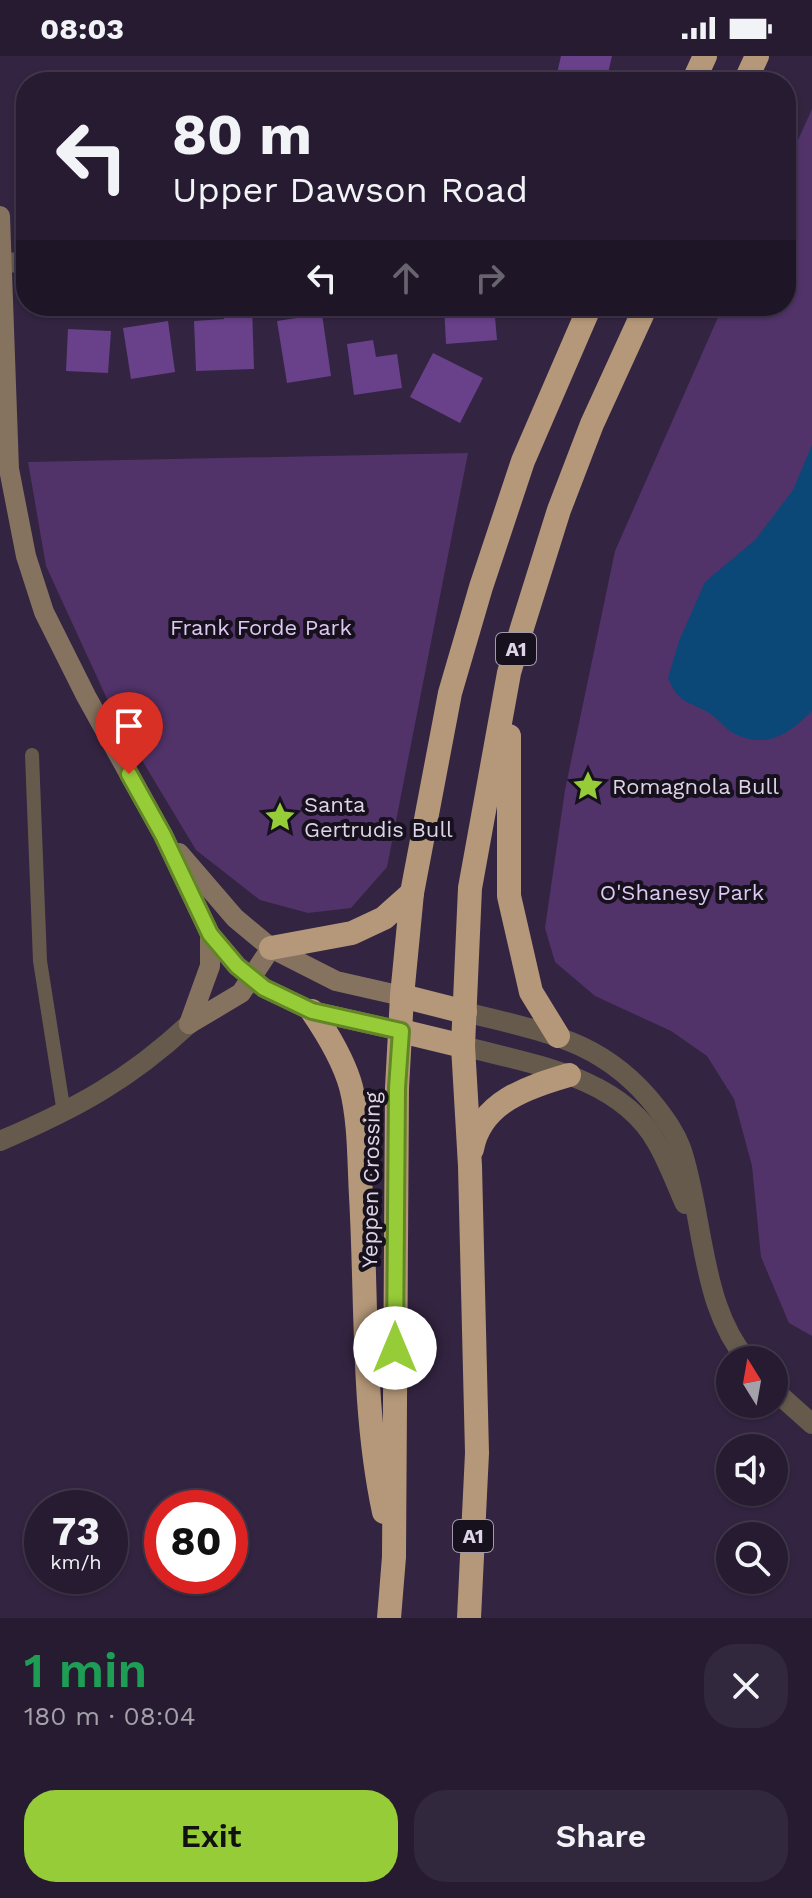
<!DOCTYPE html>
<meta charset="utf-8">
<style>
:root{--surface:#261b31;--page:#32283d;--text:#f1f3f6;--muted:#a4a1ab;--line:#42394d;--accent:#97cc39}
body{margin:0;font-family:"Work Sans",sans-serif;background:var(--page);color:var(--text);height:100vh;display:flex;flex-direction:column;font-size:30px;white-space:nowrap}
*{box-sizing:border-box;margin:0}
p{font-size:26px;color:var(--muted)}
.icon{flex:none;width:44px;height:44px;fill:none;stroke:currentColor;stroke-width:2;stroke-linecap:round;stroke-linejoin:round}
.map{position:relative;height:1562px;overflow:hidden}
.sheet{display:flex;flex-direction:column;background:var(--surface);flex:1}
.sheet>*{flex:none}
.top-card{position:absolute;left:16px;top:16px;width:780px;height:244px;border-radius:32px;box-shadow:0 2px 6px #0004,0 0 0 2px var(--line);background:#261b31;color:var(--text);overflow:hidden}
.needle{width:52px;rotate:349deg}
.controls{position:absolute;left:716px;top:1290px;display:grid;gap:16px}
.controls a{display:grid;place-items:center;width:72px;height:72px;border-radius:50%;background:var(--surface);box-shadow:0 2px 6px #0004,0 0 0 2px var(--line);font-size:40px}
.speed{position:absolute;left:24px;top:1434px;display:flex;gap:16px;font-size:40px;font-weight:700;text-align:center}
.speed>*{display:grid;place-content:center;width:104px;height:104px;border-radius:50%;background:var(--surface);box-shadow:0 2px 6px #0004,0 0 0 2px var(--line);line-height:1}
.speed small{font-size:20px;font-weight:400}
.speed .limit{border:12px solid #d22;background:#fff;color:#111}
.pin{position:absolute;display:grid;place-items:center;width:68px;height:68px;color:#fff;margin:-82px -34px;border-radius:50% 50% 50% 0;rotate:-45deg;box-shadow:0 0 8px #0007}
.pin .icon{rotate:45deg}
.me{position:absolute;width:88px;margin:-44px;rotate:0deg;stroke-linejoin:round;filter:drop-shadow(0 0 6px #0008)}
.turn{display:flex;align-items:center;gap:28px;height:168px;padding:0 24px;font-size:36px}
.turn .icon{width:104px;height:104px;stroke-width:2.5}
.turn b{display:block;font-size:56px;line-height:68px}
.lanes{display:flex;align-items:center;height:76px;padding:0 24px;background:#0003;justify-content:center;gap:40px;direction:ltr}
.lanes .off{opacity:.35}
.round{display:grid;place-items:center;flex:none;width:84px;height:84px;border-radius:32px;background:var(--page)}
.headline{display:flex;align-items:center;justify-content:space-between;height:136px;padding:0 24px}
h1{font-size:48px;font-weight:600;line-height:60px;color:#1e9e55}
.primary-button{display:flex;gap:16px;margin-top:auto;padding:16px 24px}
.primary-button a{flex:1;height:92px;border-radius:32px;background:var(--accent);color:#111;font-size:32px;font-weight:600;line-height:92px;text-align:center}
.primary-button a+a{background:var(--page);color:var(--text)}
.status{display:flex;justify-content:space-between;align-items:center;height:56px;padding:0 40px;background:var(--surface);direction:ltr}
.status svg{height:22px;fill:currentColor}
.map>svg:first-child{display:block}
</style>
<div class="status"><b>08:03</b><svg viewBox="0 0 49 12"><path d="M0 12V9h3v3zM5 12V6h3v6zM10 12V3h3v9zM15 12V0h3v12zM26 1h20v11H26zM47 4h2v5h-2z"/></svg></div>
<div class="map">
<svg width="812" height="1562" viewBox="0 0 812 1562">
<rect width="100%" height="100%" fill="#332441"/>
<g fill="#51336a">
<path d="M812,53V1280L789,1267L761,1201L752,1110L734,1043L707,1000L671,975L595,940L555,906L545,872L565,734L615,495L723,250H786V111Z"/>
<path d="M468,397L387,811L351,852L308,857L260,844L196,794L113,656L46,510L28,406Z"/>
</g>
<path fill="#0b4877" d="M812,389V655C789,678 767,694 733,677C725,673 719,663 709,657C685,643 680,649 668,622L679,585L705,526L755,484L793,434Z"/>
<g fill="#69408a">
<path d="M561,0H612L606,26H555Z"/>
<path d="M133,15L134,26H63V22Z"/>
<path d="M226,18L255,23V26H224Z"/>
<path d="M223,250H252L254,313L196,315L194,265L224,263Z"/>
<path d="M444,250H494L497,284L446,288Z"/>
<path d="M322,258L331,320L287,327L277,265Z"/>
<path d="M168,265L175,316L131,323L123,272Z"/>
<path d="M68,273L111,275L108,317L66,315Z"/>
<path d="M373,284L376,301L397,298L402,332L354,339L347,288Z"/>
<path d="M433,297L483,322L460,367L410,341Z"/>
</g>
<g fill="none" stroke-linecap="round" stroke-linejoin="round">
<path stroke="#665a4d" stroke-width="14" d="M32,699L40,905L64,1057"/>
<g stroke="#665a4d" stroke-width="20">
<path d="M0,207L26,206"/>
<path d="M465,956C543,976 603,983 656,1051C666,1064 675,1076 681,1092C691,1121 696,1156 702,1187C710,1229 719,1270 747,1304"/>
<path d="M463,990C530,1008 620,1020 657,1087C668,1106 676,1128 685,1148"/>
<path d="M0,1085C75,1053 129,1024 189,968"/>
<path d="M774,1334L812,1368"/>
</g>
<g stroke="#86735f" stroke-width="20">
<path d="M0,160L9,413L26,500L44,556L86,640L163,779L210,878L237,910L264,932L312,955L401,975"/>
<path d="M179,797L235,862L271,892L336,925L402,940"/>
<path d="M189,968L241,937L271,892"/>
<path d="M189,968L210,910V878"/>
</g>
<g stroke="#b59879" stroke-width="24">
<path d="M693,26L705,0"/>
<path d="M745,26L757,0"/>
<path d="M509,680V840L531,936L558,980"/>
<path d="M271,892L352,877L384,862L412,837"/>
<path d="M402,940L465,956"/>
<path d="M312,955C327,977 344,1005 351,1031C360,1066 359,1105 361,1140C367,1245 362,1353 384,1456"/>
<path d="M401,975L463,990"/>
<path d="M472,1093C481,1045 529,1031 569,1019"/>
<path d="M389,1562L394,1501L397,1032L402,940L412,837L450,637L481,531L523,405L590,250"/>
<path d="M469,1562L477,1397L470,1110L463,990L470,832L509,617L522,572L559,454L592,368L646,250"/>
</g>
</g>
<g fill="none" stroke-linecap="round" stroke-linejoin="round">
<defs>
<path id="route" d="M129,718L163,779L210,878L237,910L264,932L312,955L401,975L397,1032L395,1292"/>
</defs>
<use href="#route" stroke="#628525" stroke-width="20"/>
<use href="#route" stroke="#97cc39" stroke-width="14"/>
</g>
<defs>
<symbol id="sight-bare" viewBox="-9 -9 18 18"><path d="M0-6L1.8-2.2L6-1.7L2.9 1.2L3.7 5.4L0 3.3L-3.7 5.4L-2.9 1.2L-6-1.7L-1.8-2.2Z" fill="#97cc39" stroke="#17111e" stroke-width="2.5" paint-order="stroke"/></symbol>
</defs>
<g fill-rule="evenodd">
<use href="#sight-bare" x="566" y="708" width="44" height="44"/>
<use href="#sight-bare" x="258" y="739" width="44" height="44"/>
</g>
<g text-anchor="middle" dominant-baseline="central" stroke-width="8" stroke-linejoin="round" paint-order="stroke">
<g fill="#17111e" stroke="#a29aab" stroke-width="2">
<rect x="496" y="577" width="40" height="32" rx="6"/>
<rect x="453" y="1464" width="40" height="32" rx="6"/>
</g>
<g font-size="20" font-weight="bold" fill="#ddd4e7">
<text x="516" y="593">A1</text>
<text x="473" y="1480">A1</text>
</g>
<g font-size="22" fill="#ddc8f2" stroke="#17111e">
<text x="261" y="571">Frank Forde Park</text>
<text x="682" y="836">O'Shanesy Park</text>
</g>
<g font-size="22" fill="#ddd4e7" stroke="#17111e" text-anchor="start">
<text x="612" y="730">Romagnola Bull</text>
<text x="304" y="748">Santa<tspan x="304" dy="25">Gertrudis Bull</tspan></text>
</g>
<g font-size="22" fill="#ddd4e7" stroke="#17111e">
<text transform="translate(371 1124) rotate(-89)">Yeppen Crossing</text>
</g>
</g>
</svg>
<div class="controls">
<a><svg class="needle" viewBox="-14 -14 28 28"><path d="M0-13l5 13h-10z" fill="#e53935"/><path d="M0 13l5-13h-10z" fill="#a4a1ab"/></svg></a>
<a><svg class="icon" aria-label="sound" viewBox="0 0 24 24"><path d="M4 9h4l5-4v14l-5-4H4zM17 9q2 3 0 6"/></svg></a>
<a><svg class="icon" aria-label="search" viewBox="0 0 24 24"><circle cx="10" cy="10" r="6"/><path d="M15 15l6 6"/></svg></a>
</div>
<div class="speed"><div>73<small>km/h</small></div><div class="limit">80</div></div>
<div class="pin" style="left:129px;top:718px;background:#d93025"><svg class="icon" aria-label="arrive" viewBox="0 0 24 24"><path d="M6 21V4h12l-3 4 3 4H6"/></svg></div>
<svg class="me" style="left:395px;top:1292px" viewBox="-20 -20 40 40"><circle r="19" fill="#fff"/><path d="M0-13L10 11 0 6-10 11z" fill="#97cc39"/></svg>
<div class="top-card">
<div class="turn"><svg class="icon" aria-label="left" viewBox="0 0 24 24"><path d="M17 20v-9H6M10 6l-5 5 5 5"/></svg><div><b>80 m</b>Upper Dawson Road</div></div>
<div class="lanes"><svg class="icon" aria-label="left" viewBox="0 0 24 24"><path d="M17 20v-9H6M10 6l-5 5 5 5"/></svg><svg class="icon off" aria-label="ahead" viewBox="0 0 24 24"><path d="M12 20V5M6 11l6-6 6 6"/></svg><svg class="icon off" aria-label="right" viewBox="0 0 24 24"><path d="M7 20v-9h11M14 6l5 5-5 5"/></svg></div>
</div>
</div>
<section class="sheet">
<div class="headline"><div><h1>1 min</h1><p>180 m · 08:04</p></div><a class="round"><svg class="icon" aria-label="close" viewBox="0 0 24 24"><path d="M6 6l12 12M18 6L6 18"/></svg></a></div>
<div class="primary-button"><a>Exit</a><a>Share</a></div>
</section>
